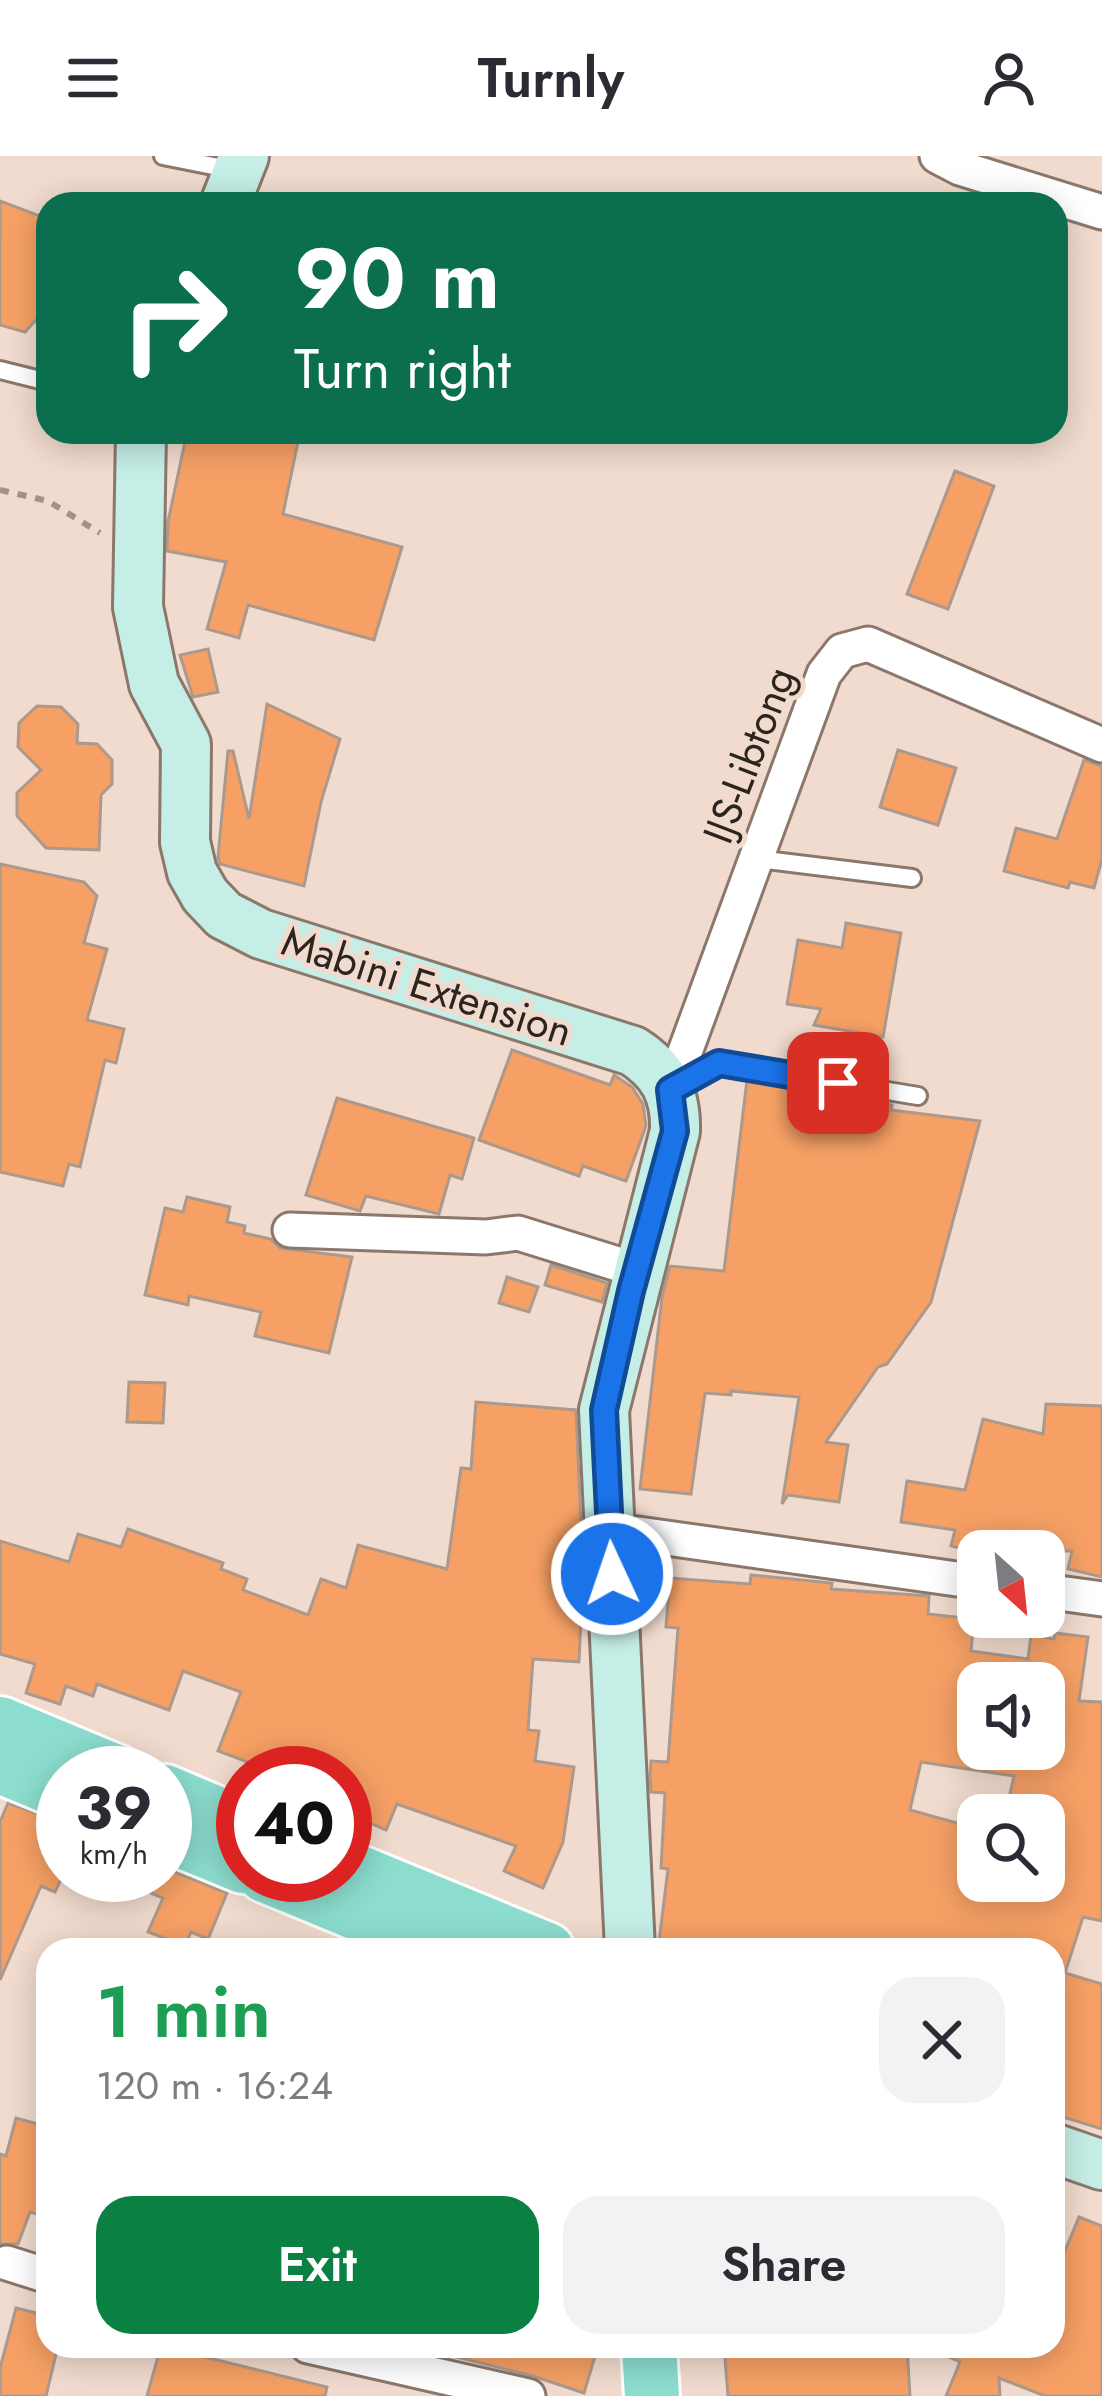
<!DOCTYPE html>
<meta charset="utf-8">
<style>
:root{--surface:#fff;--page:#f2f2f3;--text:#2b2b33;--muted:#7c7c81;--accent:#0b8043}
body{margin:0;font-family:Jost,sans-serif;background:var(--page);color:var(--text);height:100vh;display:flex;flex-direction:column;font-size:45px;white-space:nowrap}
*{box-sizing:border-box;margin:0}
p{font-size:39px;color:var(--muted)}
.icon{flex:none;width:66px;height:66px;fill:none;stroke:currentColor;stroke-width:2;stroke-linecap:round;stroke-linejoin:round}
.map{position:relative;flex:1;overflow:hidden}
.sheet{position:absolute;left:36px;top:1782px;width:1029px;height:420px;display:flex;flex-direction:column;background:var(--surface);border-radius:36px;box-shadow:0 6px 30px #0003}
.sheet>*{flex:none}
.banner{position:absolute;left:36px;top:36px;width:1032px;height:252px;border-radius:36px;box-shadow:0 6px 30px #0003;background:#0b6e4f;color:#fff;overflow:hidden}
.needle{width:78px;rotate:153deg}
.tools{position:absolute;left:957px;top:1374px;display:grid;gap:24px}
.tools a{display:grid;place-items:center;width:108px;height:108px;border-radius:24px;background:var(--surface);box-shadow:0 6px 30px #0003;font-size:60px}
.speed{position:absolute;left:36px;top:1590px;display:flex;gap:24px;font-size:60px;font-weight:700;text-align:center}
.speed>*{display:grid;place-content:center;width:156px;height:156px;border-radius:50%;background:var(--surface);box-shadow:0 6px 30px #0003;line-height:1}
.speed small{font-size:30px;font-weight:400}
.speed .limit{border:18px solid #d22;background:#fff;color:#111}
.pin{position:absolute;display:grid;place-items:center;width:102px;height:102px;color:#fff;margin:-51px;border-radius:24px;box-shadow:0 6px 18px #0006}
.me{position:absolute;width:132px;margin:-66px;rotate:357deg;stroke-linejoin:round;filter:drop-shadow(0 0 9px #0008)}
.turn{display:flex;align-items:center;gap:42px;height:252px;padding:0 60px;font-size:54px}
.turn .icon{width:156px;height:156px;stroke-width:2.5}
.turn b{display:block;font-size:84px;line-height:102px}
.round{display:grid;place-items:center;flex:none;width:126px;height:126px;border-radius:36px;background:var(--page)}
.head{display:flex;align-items:center;justify-content:space-between;height:204px;padding:0 60px}
h1{font-size:72px;font-weight:600;line-height:90px;color:#1e9e55}
.button{display:flex;gap:24px;margin-top:auto;padding:24px 60px}
.button a{flex:1;height:138px;border-radius:36px;background:var(--accent);color:#fff;font-size:48px;font-weight:600;line-height:138px;text-align:center}
.button a+a{background:var(--page);color:var(--text)}
header{display:flex;justify-content:space-between;align-items:center;height:156px;padding:0 60px;background:var(--surface);font-size:54px;font-weight:600}
.map>svg:first-child{display:block}
</style>
<header><svg class="icon" aria-label="menu" viewBox="0 0 24 24"><path d="M4 6h16M4 12h16M4 18h16"/></svg>Turnly<svg class="icon" aria-label="person" viewBox="0 0 24 24"><circle cx="12" cy="8" r="4"/><path d="M4 21q1-7 8-7t8 7"/></svg></header>
<div class="map">
<svg width="1102" height="2240" viewBox="0 0 1102 2240">
<rect width="100%" height="100%" fill="#f1dbce"/>
<g fill="#f6a065" stroke="#ad998c" stroke-width="3" fill-rule="evenodd">
<path d="M0,45L48,63V165L38,162L25,176L0,169Z"/>
<path d="M187,276H300L283,358L402,391L374,484L248,449L239,482L207,473L226,406L167,395L168,366Z"/>
<path d="M955,315L994,330L948,453L907,438Z"/>
<path d="M208,493L218,536L193,541L180,499Z"/>
<path d="M267,548L340,583L321,646L304,730L220,708L218,701L228,595H233L249,663Z"/>
<path d="M37,550L61,551L78,568L77,587L97,588L112,604V628L101,639L99,694L46,692L17,660V637L41,614L18,591L19,567Z"/>
<path d="M898,594L956,612L938,669L880,651Z"/>
<path d="M1084,604L1102,610V703L1094,732L1070,726L1068,732L1004,715L1016,672L1057,683Z"/>
<path d="M0,708L84,726L97,740L84,787L107,793L87,864L124,873L116,907L105,904L80,1011L69,1008L63,1030L0,1016Z"/>
<path d="M846,767L901,777L883,881L814,869L821,853L787,848L798,784L842,792Z"/>
<path d="M512,894L610,929L614,919L632,931L643,948L646,970L626,1025L583,1010L579,1020L479,984Z"/>
<path d="M747,924L892,949L891,954L980,965L931,1146L887,1208L878,1211L826,1286L848,1289L839,1346L788,1339L782,1348L799,1241L731,1235V1239L705,1237L691,1338L640,1333L662,1141L670,1110L724,1115Z"/>
<path d="M337,942L474,982L462,1023L450,1019L439,1058L366,1040L360,1055L306,1039Z"/>
<path d="M187,1041L230,1051L227,1066L245,1070L244,1077L271,1083L280,1092L352,1101L329,1197L255,1180L261,1156L189,1140L188,1149L145,1139L165,1052L183,1056Z"/>
<path d="M551,1109L607,1127L602,1146L545,1129Z"/>
<path d="M507,1121L538,1131L529,1156L499,1147Z"/>
<path d="M129,1226L165,1227L163,1267L127,1266Z"/>
<path d="M476,1246L576,1254L583,1416L579,1506L533,1503L528,1574L539,1575L535,1605L574,1611L563,1686L543,1732L504,1715L516,1690L397,1648L386,1674L345,1656V1617H277L218,1595L241,1536L183,1515L169,1554L97,1528L93,1540L66,1530L60,1548L26,1537L35,1508L0,1498V1385L69,1406L78,1378L121,1391L128,1373L223,1407L221,1413L247,1423L243,1434L308,1459L321,1423L346,1432L358,1389L447,1413L461,1312L471,1313Z"/>
<path d="M1046,1248L1102,1250V1421L1068,1413L1072,1395H971L951,1390L955,1374L901,1366L907,1325L965,1334L983,1263L1043,1278Z"/>
<path d="M751,1419L832,1427L831,1433L929,1440L928,1458L974,1463L971,1495L1028,1503L1031,1479L1054,1483L1055,1477L1088,1481L1079,1545L1102,1546V1765L1083,1761L1065,1817L1102,1828V1973L1053,1958V1794H658L668,1713L661,1712L665,1637L651,1636L650,1620L651,1605L668,1606L678,1472L666,1471L670,1422L750,1428ZM978,1527H1044V1593H978ZM921,1606L1014,1620L1005,1659H1044V1725H978V1673L910,1654Z"/>
<path d="M8,1647L63,1667V1719L55,1736L41,1730L0,1824V1666Z"/>
<path d="M165,1712L227,1737L208,1783L191,1776L185,1790L148,1776L163,1742L110,1720L165,1719Z"/>
<path d="M16,1962L48,1971V2061L30,2056L18,2088H0V1998L6,2000Z"/>
<path d="M1079,2061L1102,2070V2240H1045L999,2222L1000,2240H946L960,2206L924,2190H1053V2124Z"/>
<path d="M16,2152L48,2160V2190H58L46,2240H0V2212Z"/>
<path d="M161,2190L327,2231L325,2240H147Z"/>
<path d="M446,2190H598L584,2237L533,2220L445,2198Z"/>
<path d="M724,2190H837V2196L907,2190L910,2240H728Z"/>
</g>
<g fill="none" stroke-linecap="round" stroke-linejoin="round">
<defs>
<g id="lane">
<path d="M163,0L233,14"/>
<path d="M0,214L48,226"/>
<path d="M758,703L912,722"/>
<path d="M676,931L719,907L918,940"/>
</g>
<g id="street">
<path d="M937,0L960,12L1102,56"/>
<path d="M671,934L824,518L842,495L868,488L1102,589"/>
<path d="M290,1074L486,1081L518,1077L637,1114"/>
<path d="M610,1374L978,1426"/>
<path d="M1044,1435L1102,1443"/>
<path d="M7,2107L48,2120"/>
<path d="M308,2190L528,2240"/>
</g>
<g id="secondary">
<path d="M225,48L244,0"/>
<path d="M141,276L138,451L154,528L186,588L185,686L192,716L205,739L224,759L261,778L633,895C664,915 676,938 675,975L604,1254L630,1794"/>
<path d="M1053,1992L1102,2009"/>
</g>
<g id="primary">
<path d="M0,1568L118,1617"/>
<path d="M0,1610L63,1636"/>
<path d="M165,1636L243,1669"/>
<path d="M165,1678L243,1710"/>
<path d="M345,1711L547,1794"/>
<path d="M265,1719L447,1794"/>
<path d="M649,2190L652,2240"/>
</g>
</defs>
<use href="#lane" stroke="#8b776b" stroke-width="22"/>
<use href="#street" stroke="#8b776b" stroke-width="39"/>
<use href="#secondary" stroke="#8b776b" stroke-width="54"/>
<use href="#primary" stroke="#fff" stroke-width="60"/>
<path stroke="#a19187" stroke-width="6" stroke-dasharray="9 9" stroke-linecap="butt" d="M0,334L48,345L100,377"/>
<use href="#lane" stroke="#fff" stroke-width="16"/>
<use href="#street" stroke="#fff" stroke-width="33"/>
<use href="#secondary" stroke="#c5eee6" stroke-width="48"/>
<use href="#primary" stroke="#8cddce" stroke-width="54"/>
</g>
<g fill="none" stroke-linecap="round" stroke-linejoin="round">
<defs>
<path id="route" d="M612,1418L604,1254L631,1135L675,975L670,934L719,907L838,927"/>
</defs>
<use href="#route" stroke="#114b97" stroke-width="30"/>
<use href="#route" stroke="#1a73e8" stroke-width="21"/>
</g>
<g text-anchor="middle" dominant-baseline="central" stroke-width="10" stroke-linejoin="round" paint-order="stroke">
<g font-size="42" fill="#2c241f" stroke="#f1dbce">
<text transform="translate(749 599) rotate(-69)">IJS-Libtong</text>
<text transform="translate(427 830) rotate(18)">Mabini Extension</text>
</g>
</g>
</svg>
<div class="tools">
<a><svg class="needle" viewBox="-14 -14 28 28"><path d="M0-13l5 13h-10z" fill="#e53935"/><path d="M0 13l5-13h-10z" fill="#7c7c81"/></svg></a>
<a><svg class="icon" aria-label="sound" viewBox="0 0 24 24"><path d="M4 9h4l5-4v14l-5-4H4zM17 9q2 3 0 6"/></svg></a>
<a><svg class="icon" aria-label="search" viewBox="0 0 24 24"><circle cx="10" cy="10" r="6"/><path d="M15 15l6 6"/></svg></a>
</div>
<div class="speed"><div>39<small>km/h</small></div><div class="limit">40</div></div>
<div class="pin" style="left:838px;top:927px;background:#d93025"><svg class="icon" aria-label="arrive" viewBox="0 0 24 24"><path d="M6 21V4h12l-3 4 3 4H6"/></svg></div>
<svg class="me" style="left:612px;top:1418px" viewBox="-20 -20 40 40"><circle r="17" fill="#1a73e8" stroke="#fff" stroke-width="3"/><path d="M0-11L8 9 0 5-8 9z" fill="#fff"/></svg>
<div class="banner">
<div class="turn"><svg class="icon" aria-label="right" viewBox="0 0 24 24"><path d="M7 20v-9h11M14 6l5 5-5 5"/></svg><div><b>90 m</b>Turn right</div></div>
</div>
<section class="sheet">
<div class="head"><div><h1>1 min</h1><p>120 m · 16:24</p></div><a class="round"><svg class="icon" aria-label="close" viewBox="0 0 24 24"><path d="M6 6l12 12M18 6L6 18"/></svg></a></div>
<div class="button"><a>Exit</a><a>Share</a></div>
</section>
</div>
